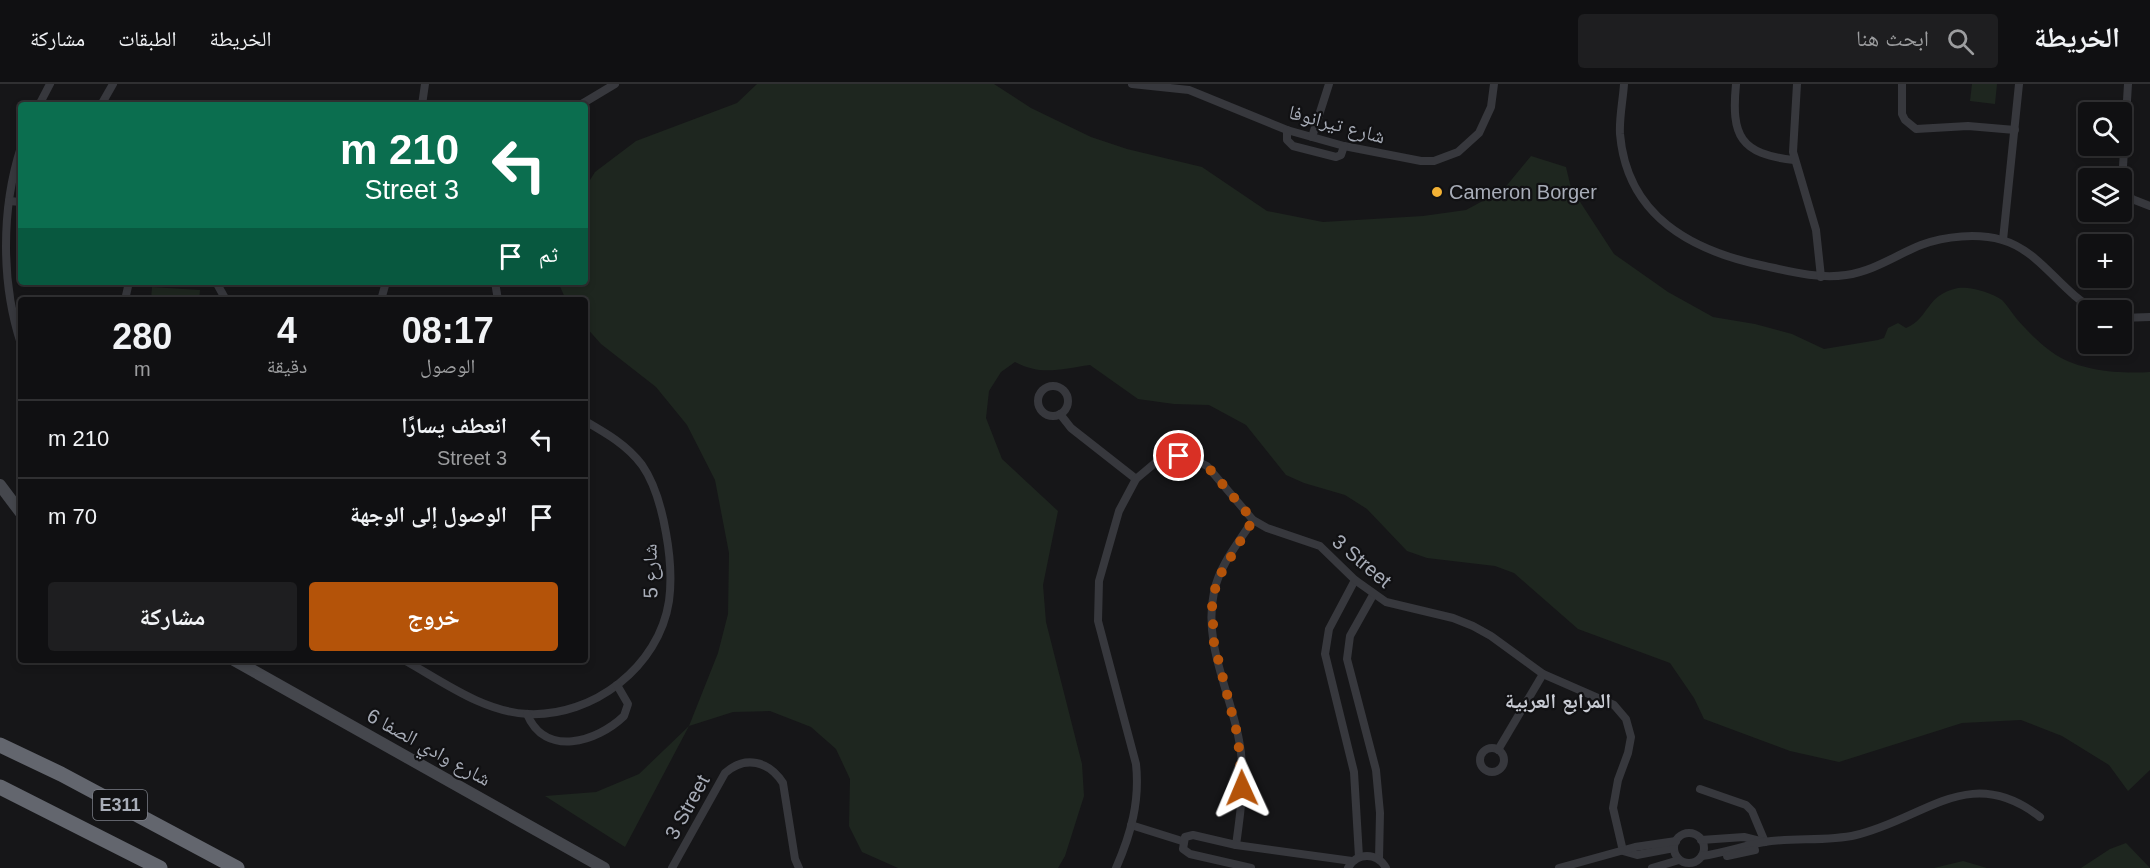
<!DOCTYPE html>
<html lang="ar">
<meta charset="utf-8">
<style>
:root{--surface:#101012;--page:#1e1e20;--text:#f1f3f6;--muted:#9c9d9f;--line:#303032;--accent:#b45309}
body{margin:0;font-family:Arial,"Noto Naskh Arabic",sans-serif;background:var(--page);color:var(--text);direction:rtl;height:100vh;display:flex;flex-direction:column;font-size:22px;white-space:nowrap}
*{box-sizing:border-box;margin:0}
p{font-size:20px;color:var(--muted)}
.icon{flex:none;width:33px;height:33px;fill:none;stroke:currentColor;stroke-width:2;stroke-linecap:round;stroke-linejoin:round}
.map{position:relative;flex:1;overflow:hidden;direction:ltr}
.details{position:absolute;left:18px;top:213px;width:570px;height:366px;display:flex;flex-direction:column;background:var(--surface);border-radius:6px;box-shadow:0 3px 9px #0003,0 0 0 2px var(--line);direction:rtl}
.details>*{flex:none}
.guide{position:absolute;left:18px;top:18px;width:570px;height:183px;border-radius:6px;box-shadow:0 3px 9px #0003,0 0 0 2px var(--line);direction:rtl;background:#0b6e4f;color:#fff;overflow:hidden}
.controls{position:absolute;left:2078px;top:18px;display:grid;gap:12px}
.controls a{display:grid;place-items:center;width:54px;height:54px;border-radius:6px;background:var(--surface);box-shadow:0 3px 9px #0003,0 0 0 2px var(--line);font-size:30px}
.pin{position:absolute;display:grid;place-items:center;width:51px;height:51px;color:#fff;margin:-26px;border:3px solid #fff;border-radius:50%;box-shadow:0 2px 6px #0007}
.me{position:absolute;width:66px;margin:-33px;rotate:359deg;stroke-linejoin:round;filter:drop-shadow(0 0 4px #0008)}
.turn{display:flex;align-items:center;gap:21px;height:126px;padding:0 30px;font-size:27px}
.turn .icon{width:78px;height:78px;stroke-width:2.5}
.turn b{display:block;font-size:42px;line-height:51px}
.then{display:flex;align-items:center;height:57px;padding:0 30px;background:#0003;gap:12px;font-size:22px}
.eta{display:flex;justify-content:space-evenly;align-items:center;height:102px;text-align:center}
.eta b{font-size:36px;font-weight:800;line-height:42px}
.button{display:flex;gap:12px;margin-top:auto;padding:12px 30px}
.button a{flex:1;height:69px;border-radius:6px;background:var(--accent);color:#fff;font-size:24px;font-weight:800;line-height:69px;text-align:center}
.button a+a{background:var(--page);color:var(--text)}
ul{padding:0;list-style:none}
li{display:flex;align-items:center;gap:18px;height:78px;padding:0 30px;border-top:2px solid var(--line)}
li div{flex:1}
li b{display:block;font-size:22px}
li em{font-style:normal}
header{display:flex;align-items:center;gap:36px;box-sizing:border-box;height:84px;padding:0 30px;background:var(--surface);border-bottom:2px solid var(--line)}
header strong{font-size:28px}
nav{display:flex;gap:33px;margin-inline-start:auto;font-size:21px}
.search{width:420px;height:54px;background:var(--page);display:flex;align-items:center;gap:15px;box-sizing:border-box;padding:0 21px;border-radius:6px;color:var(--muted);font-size:22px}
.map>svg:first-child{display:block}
</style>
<header>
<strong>الخريطة</strong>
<div class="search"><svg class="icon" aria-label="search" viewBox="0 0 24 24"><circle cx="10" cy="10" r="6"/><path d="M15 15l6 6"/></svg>ابحث هنا</div>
<nav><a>الخريطة</a><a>الطبقات</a><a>مشاركة</a></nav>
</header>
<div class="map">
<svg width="2150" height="784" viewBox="0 0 2150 784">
<rect width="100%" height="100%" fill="#161618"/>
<g fill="#1e261f">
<path d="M757,0H994L1031,24L1091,53L1127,65L1202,83L1267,127L1323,138L1423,132L1466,126L1503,106L1531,72L1566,83L1571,104L1614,170L1668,208L1713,233L1755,240L1792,250L1824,265L1878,256L1884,254L1888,244L1898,239L1906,244C1930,234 1925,211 1958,204C1969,202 1993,209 2002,216C2007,221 2012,229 2016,234C2028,248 2041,261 2056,271C2081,287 2121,290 2150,288V686L2128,707L2109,681L2062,652L2021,636L1962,639L1839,678L1790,667L1704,635L1694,614L1670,579L1578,545L1514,489L1495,482L1427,474L1407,467L1367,425L1345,411L1304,399L1286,391L1246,341L1209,321L1174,320L1138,315L1090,281C1061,285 1041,292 1015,278L1001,288L989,307L986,334L1002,375L1058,427L1043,501L1046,538L1082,680L1084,712L1065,772L1058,784H898L862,768L849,742L850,695L836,665L811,643L770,627L733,628L689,642L625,763L545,712L596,708L639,690L689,642L718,569L728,530L729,469L715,396L687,341L656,303L601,260L585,242V216H566L558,198H585V104L595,88L636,57L737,19Z"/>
<path d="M1972,0H1997L1995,20L1970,17Z"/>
<path d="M152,203L200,206L199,216H151Z"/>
<path d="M2126,759L2150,784H2081L2110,765Z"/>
<path d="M1963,777L1987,784H1934Z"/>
</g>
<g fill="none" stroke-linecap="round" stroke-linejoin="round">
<g stroke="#37383d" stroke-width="8">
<path d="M1132,0L1189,6L1287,46L1344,62L1421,77H1434L1458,68L1479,49L1491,23L1494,0"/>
<path d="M1624,0C1623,16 1619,34 1620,50C1627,132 1691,167 1765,182C1792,188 1819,195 1846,191C1874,187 1896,171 1921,161C1945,152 1978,149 2002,156C2041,167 2061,209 2096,226"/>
<path d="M1736,0C1731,52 1740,70 1794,76"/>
<path d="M1797,0L1793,68L1816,146L1821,193"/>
<path d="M1902,0V30L1905,36L1916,45L1968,42L2015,46"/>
<path d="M2128,0L2122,99L2132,115L2150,122"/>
<path d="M39,21L50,0"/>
<path d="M101,21L113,0"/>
<path d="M422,21L425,0"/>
<path d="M580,21L615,0"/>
<path d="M1287,46V56L1293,62L1336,73L1341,71L1344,62"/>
<path d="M1312,53L1329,0"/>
<path d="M21,63C1,125 1,199 21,260"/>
<path d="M9,117L21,118"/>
<path d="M2003,156L2019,0"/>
<path d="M216,198L226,216"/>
<path d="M495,198L498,216"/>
<path d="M125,216L129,198"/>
<path d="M381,216L386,198"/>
<path d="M2121,234L2150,233"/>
<circle cx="1053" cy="317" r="15"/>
<path d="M1060,330L1071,344L1136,395"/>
<path d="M1355,496L1329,545L1325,570L1354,688L1359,773"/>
<path d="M1373,511L1350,552L1347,575L1376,686L1380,729L1379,775"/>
<path d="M404,576C442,597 483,628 528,630C593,633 659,583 669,517C672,495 670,471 666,449C662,426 656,401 642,381C627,361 606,349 585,337"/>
<path d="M527,630C545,674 597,658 624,632L628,620L617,601"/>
<circle cx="1492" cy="676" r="12"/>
<path d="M1498,666L1543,590"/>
<path d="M1700,705L1746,721L1752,727L1765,758"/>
<path d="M1131,741L1182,757"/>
<circle cx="1689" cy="764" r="15"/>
<path d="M1701,756L1744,753L1764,758"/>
<path d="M1236,761C1241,726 1246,691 1239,656C1230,607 1203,560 1214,508C1219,482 1239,458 1253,436"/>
<path d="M1702,772C1723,769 1743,762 1764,758C1795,753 1826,758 1856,751C1925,735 1969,678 2040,733"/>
<path d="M1727,772L1755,766"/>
<path d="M672,784L725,689C745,671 769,677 783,699L795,775L799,784"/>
<path d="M1116,784C1131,750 1140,717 1136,680L1098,537L1099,497L1119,427L1136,395L1155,379L1179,372L1189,373L1207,382L1253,436L1267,444L1320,462L1355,496L1386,518L1453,534L1473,542L1491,552L1543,590L1614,621L1626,635L1631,653L1628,669L1618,696L1613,724L1623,767L1637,771L1674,764"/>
<path d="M1251,784L1190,770L1183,765L1185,753L1193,751L1236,761L1352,777"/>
<path d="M1348,784C1357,768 1377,768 1386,784"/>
<path d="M1559,784L1635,763L1676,757"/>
<path d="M1652,784L1679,776"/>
</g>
<g stroke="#45474d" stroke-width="12">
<path d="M0,401L21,429"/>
<path d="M234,576L604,784"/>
</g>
<g stroke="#63666e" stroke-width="15">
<path d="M0,661L61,690L237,784"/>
<path d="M0,703L160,784"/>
</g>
</g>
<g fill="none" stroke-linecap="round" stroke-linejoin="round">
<path stroke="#b45309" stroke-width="10" stroke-dasharray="0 18" d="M1179,372L1198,376L1207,382L1253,436L1217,496L1212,520L1214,559L1238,653L1242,704"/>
</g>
<circle fill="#f2b134" stroke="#111113" stroke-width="2" cx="1437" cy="108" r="6"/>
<g text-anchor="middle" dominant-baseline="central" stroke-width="4.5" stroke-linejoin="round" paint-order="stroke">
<rect fill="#111113" stroke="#7b7e86" stroke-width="1.5" x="93" y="706" width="54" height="30" rx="4.5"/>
<g font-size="18" font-weight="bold" fill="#a8adb8">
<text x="120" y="721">E311</text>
</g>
<g font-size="20" fill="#a8adb8" stroke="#111113">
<text transform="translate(1337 40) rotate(15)">شارع تيرانوفا</text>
<text transform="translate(1362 477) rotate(40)">3 Street</text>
<text transform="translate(650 487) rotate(-91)">شارع 5</text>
<text transform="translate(429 663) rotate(29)">شارع وادي الصفا 6</text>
<text transform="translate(687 723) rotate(-61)">3 Street</text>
</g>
<g font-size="20" fill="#a8adb8" stroke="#111113" text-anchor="start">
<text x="1449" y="108">Cameron Borger</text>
</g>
<g font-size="21" font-weight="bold" fill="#c9ccd4" stroke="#111113">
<text x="1558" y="616">المرابع العربية</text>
</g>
</g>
</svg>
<div class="controls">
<a><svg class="icon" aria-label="search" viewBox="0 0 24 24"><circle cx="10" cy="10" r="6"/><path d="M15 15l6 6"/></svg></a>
<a><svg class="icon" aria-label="layers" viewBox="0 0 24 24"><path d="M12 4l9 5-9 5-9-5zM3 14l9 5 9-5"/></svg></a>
<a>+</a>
<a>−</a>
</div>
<div class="pin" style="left:1179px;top:372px;background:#d93025"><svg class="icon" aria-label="arrive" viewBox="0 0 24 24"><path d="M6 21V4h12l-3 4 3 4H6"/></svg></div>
<svg class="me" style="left:1242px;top:704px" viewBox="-20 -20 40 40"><path d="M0-17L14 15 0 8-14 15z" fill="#b45309" stroke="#fff" stroke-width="4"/></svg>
<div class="guide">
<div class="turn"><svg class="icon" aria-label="left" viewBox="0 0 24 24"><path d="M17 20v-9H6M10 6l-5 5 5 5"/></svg><div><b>210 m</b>3 Street</div></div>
<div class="then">ثم<svg class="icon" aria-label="arrive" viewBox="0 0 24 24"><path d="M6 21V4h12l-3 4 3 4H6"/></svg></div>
</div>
<section class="details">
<div class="eta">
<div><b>08:17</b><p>الوصول</p></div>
<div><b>4</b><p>دقيقة</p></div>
<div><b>280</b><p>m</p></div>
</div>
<ul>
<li><svg class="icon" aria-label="left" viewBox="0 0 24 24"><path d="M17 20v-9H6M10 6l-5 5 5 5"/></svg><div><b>انعطف يسارًا</b><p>3 Street</p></div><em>210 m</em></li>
<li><svg class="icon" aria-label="arrive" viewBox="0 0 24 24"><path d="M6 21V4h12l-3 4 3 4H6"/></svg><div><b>الوصول إلى الوجهة</b></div><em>70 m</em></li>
</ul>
<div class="button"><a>خروج</a><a>مشاركة</a></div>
</section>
</div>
